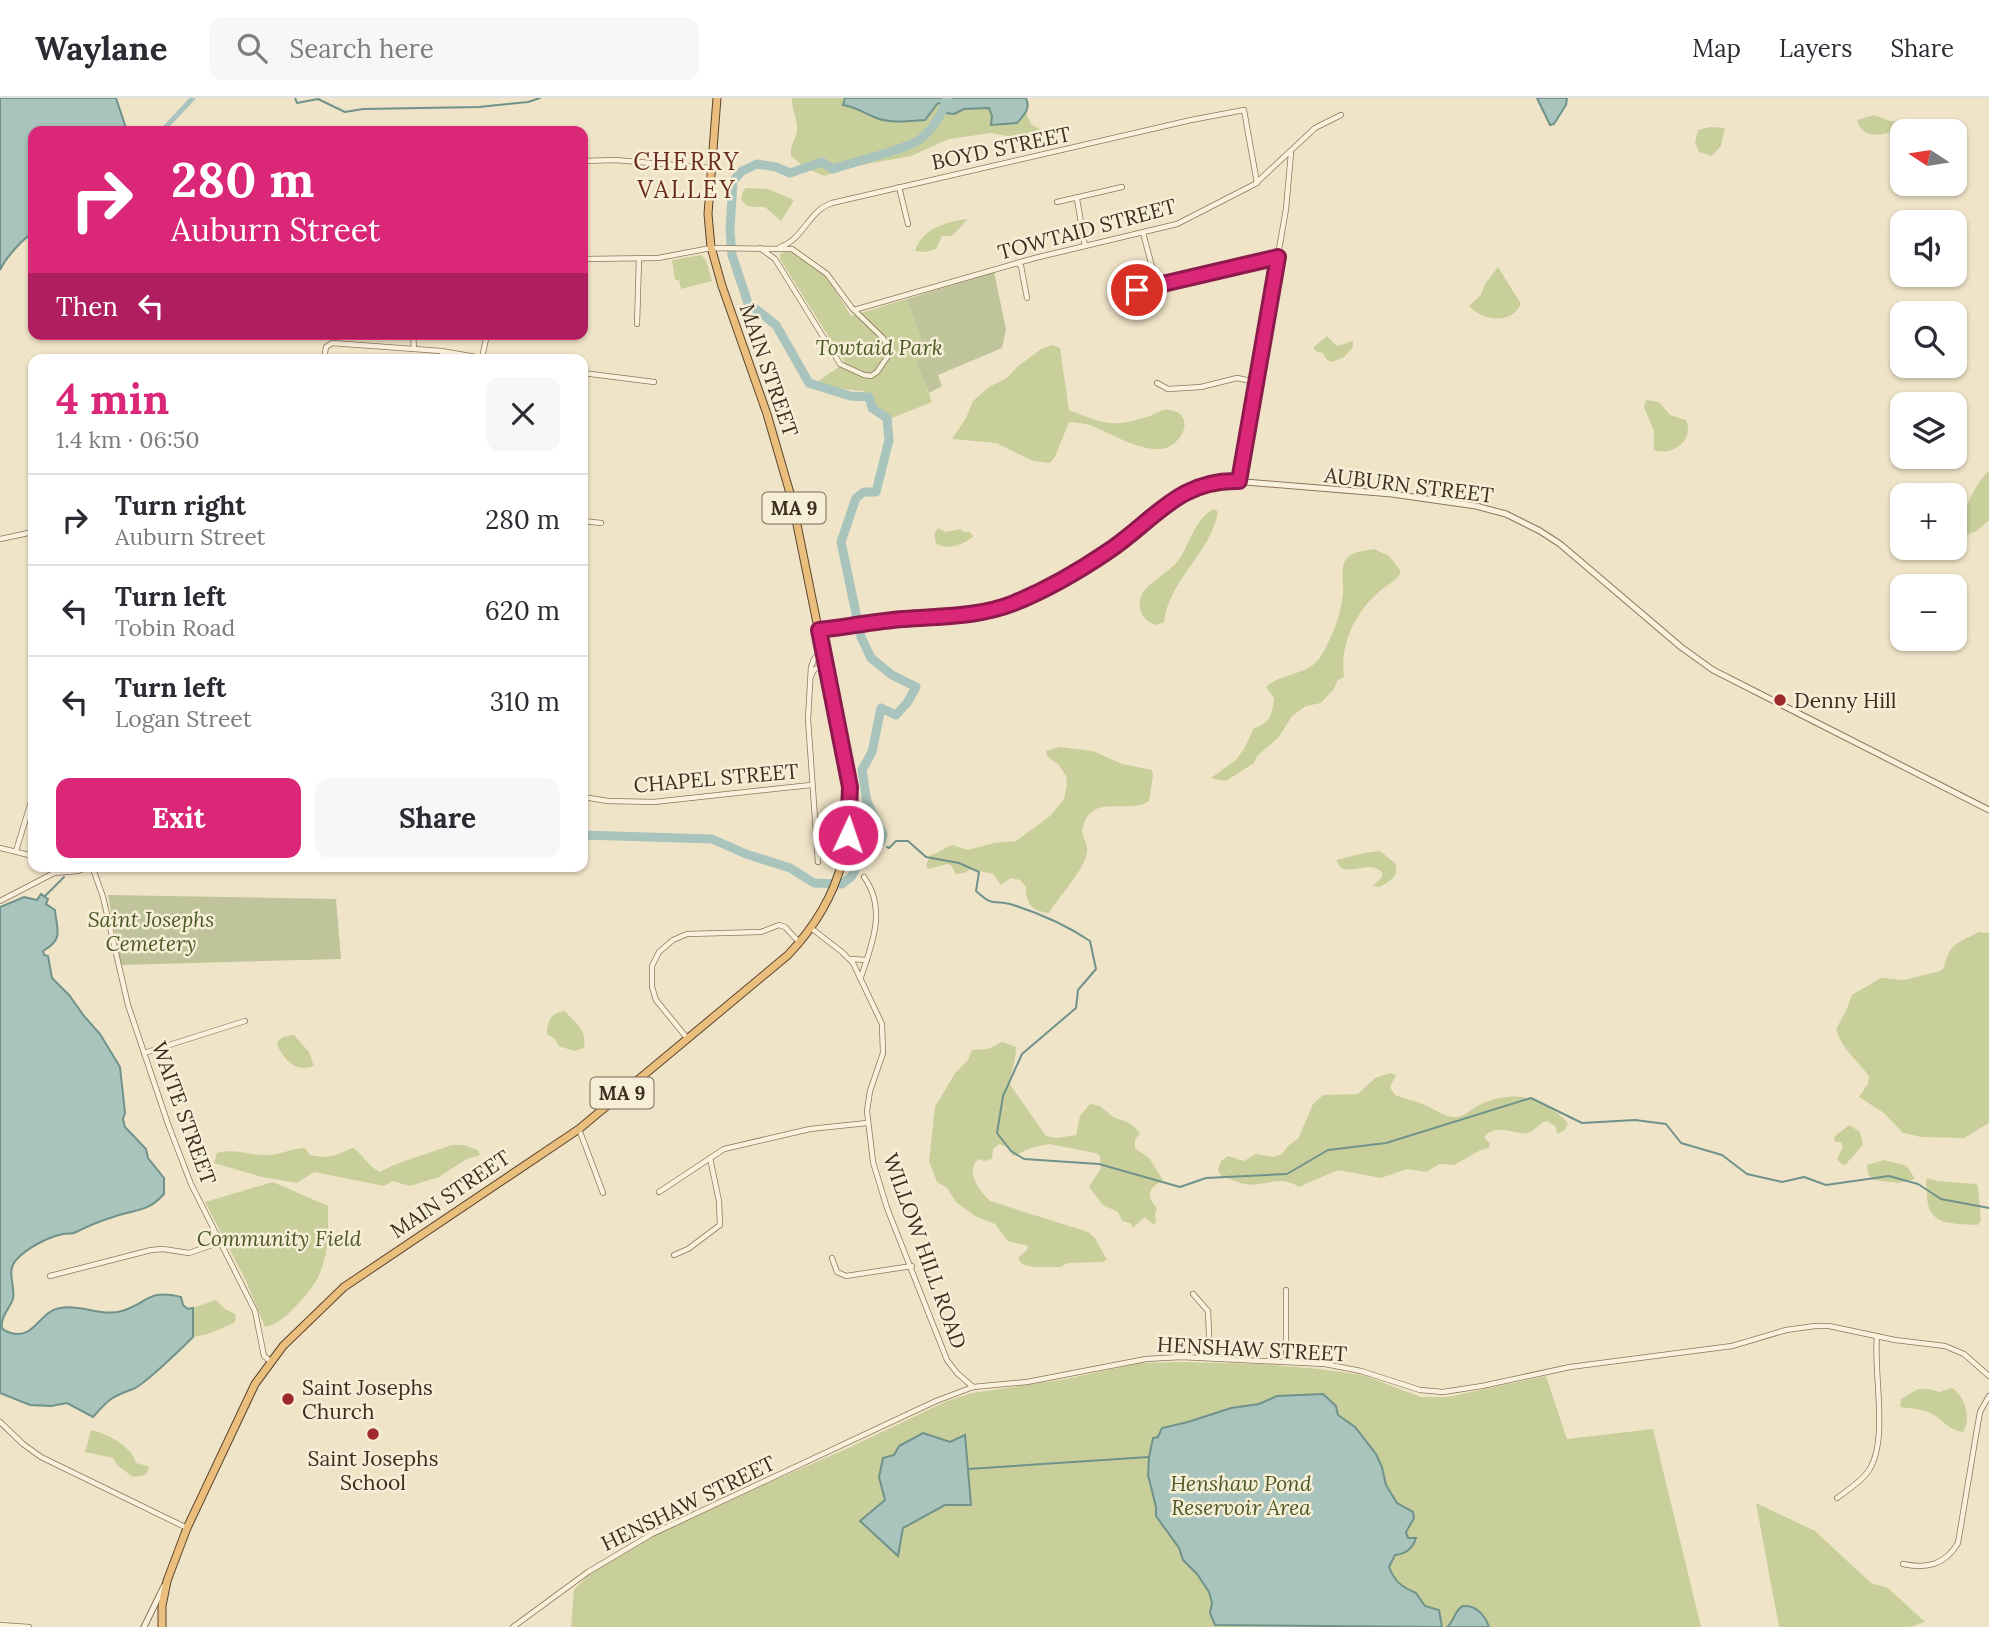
<!DOCTYPE html>
<meta charset="utf-8">
<style>
:root{--surface:#fff;--page:#f7f7f7;--text:#2b2b33;--muted:#7c7c81;--line:#e1e1e2;--accent:#db2777}
body{margin:0;font-family:Lora,serif;background:var(--page);color:var(--text);height:100vh;display:flex;flex-direction:column;font-size:26px;white-space:nowrap}
*{box-sizing:border-box;margin:0}
p{font-size:23px;color:var(--muted)}
.icon{flex:none;width:38px;height:38px;fill:none;stroke:currentColor;stroke-width:2;stroke-linecap:round;stroke-linejoin:round}
.map{position:relative;flex:1;overflow:hidden}
.sheet{position:absolute;left:28px;top:256px;width:560px;height:518px;display:flex;flex-direction:column;background:var(--surface);border-radius:14px;box-shadow:0 2px 5px #0004}
.sheet>*{flex:none}
.banner{position:absolute;left:28px;top:28px;width:560px;height:214px;border-radius:14px;box-shadow:0 2px 5px #0004;background:#db2777;color:#fff;overflow:hidden}
.needle{width:46px;rotate:282deg}
.tools{position:absolute;left:1890px;top:21px;display:grid;gap:14px}
.tools a{display:grid;place-items:center;width:77px;height:77px;border-radius:14px;background:var(--surface);box-shadow:0 2px 5px #0004;font-size:35px}
.pin{position:absolute;display:grid;place-items:center;width:60px;height:60px;color:#fff;margin:-30px;border:4px solid #fff;border-radius:50%;box-shadow:0 2px 7px #0007}
.me{position:absolute;width:77px;margin:-38px;rotate:3deg;stroke-linejoin:round;filter:drop-shadow(0 0 5px #0008)}
.turn{display:flex;align-items:center;gap:24px;height:147px;padding:0 28px;font-size:32px}
.turn .icon{width:91px;height:91px;stroke-width:2.5}
.turn b{display:block;font-size:49px;line-height:60px}
.then{display:flex;align-items:center;height:66px;padding:0 28px;background:#0003;gap:14px;font-size:26px}
.round{display:grid;place-items:center;flex:none;width:74px;height:74px;border-radius:14px;background:var(--page)}
.summary{display:flex;align-items:center;justify-content:space-between;height:119px;padding:0 28px}
h1{font-size:42px;font-weight:700;line-height:52px;color:var(--accent)}
.action{display:flex;gap:14px;margin-top:auto;padding:14px 28px}
.action a{flex:1;height:80px;border-radius:14px;background:var(--accent);color:#fff;font-size:28px;font-weight:700;line-height:80px;text-align:center}
.action a+a{background:var(--page);color:var(--text)}
ul{padding:0;list-style:none}
li{display:flex;align-items:center;gap:21px;height:91px;padding:0 28px;border-top:2px solid var(--line)}
li div{flex:1}
li b{display:block;font-size:26px}
li em{font-style:normal}
header{display:flex;align-items:center;gap:42px;box-sizing:border-box;height:98px;padding:0 35px;background:var(--surface);border-bottom:2px solid var(--line)}
header strong{font-size:33px}
nav{display:flex;gap:38px;margin-inline-start:auto;font-size:24px}
.search{width:490px;height:63px;background:var(--page);display:flex;align-items:center;gap:18px;box-sizing:border-box;padding:0 24px;border-radius:14px;color:var(--muted);font-size:26px}
.map>svg:first-child{display:block}
</style>
<header>
<strong>Waylane</strong>
<div class="search"><svg class="icon" aria-label="search" viewBox="0 0 24 24"><circle cx="10" cy="10" r="6"/><path d="M15 15l6 6"/></svg>Search here</div>
<nav><a>Map</a><a>Layers</a><a>Share</a></nav>
</header>
<div class="map">
<svg width="1989" height="1529" viewBox="0 0 1989 1529">
<rect width="100%" height="100%" fill="#f0e4c8"/>
<g fill="#c9cf9b">
<path d="M792,0H845L843,5L858,9L875,20L925,22L937,5L943,6L946,14L953,16L964,11L989,10L992,18L991,27L1017,25L1026,15L1031,26L1044,34L1040,39L1024,41L991,35L949,41L911,58L855,68L824,78L806,70L791,58C790,45 797,41 797,30C797,19 791,10 792,0Z"/>
<path d="M1874,17L1890,23H1896L1900,29C1886,38 1863,43 1857,22Z"/>
<path d="M1711,29L1725,30L1721,48L1712,58L1699,54L1695,44L1698,32Z"/>
<path d="M746,90L768,91L794,102L781,123L765,109C754,108 747,112 741,101L743,93Z"/>
<path d="M968,121L952,138H942L936,151L926,154L915,153C923,130 945,124 968,121Z"/>
<path d="M786,153L794,155L828,180L851,218L907,201L927,258L917,263L932,304L892,320L877,309L864,293L829,290L815,285L845,265L780,161V156Z"/>
<path d="M701,157L706,162L712,183L681,191L679,182H675L672,162Z"/>
<path d="M1498,169L1521,206C1510,228 1482,222 1469,208L1481,197L1485,186Z"/>
<path d="M1327,238L1337,248L1353,243V249L1343,260L1332,264L1326,261L1323,255L1317,254L1313,250Z"/>
<path d="M1052,247L1060,250L1069,312C1084,318 1104,327 1121,325C1129,324 1139,321 1147,319C1158,315 1164,308 1177,314C1193,323 1181,345 1166,350C1146,356 1113,337 1095,329C1087,325 1078,325 1069,324L1055,359L1050,365L1033,363L996,345L952,341L966,320L973,303L989,289L1007,280L1017,269L1041,251Z"/>
<path d="M1646,302L1659,304L1670,317L1686,322C1695,342 1672,359 1654,352V333L1644,309Z"/>
<path d="M1989,373V422L1977,433L1960,439C1961,418 1973,387 1989,373Z"/>
<path d="M1214,411L1218,414C1210,457 1170,479 1164,524L1157,527C1150,525 1144,522 1141,514C1133,489 1164,480 1177,464C1190,448 1193,422 1214,411Z"/>
<path d="M938,430L946,434L960,431L964,434H970L973,439C962,447 949,452 936,446L934,436Z"/>
<path d="M1374,451L1389,458L1400,472V476C1395,484 1386,487 1379,494C1354,516 1340,546 1344,579L1338,582L1333,592L1321,605L1306,608L1292,618L1278,640L1257,658L1254,665L1226,683L1211,680L1236,662L1244,651L1254,630C1271,625 1272,616 1274,600L1266,589C1282,574 1309,578 1321,558C1332,540 1341,516 1343,496C1344,485 1339,468 1348,459C1355,453 1365,453 1374,451Z"/>
<path d="M1059,649L1093,653L1122,666L1152,672L1153,677L1149,703C1126,718 1090,692 1082,733C1083,739 1086,743 1087,749C1091,765 1057,801 1049,815C1032,813 1026,806 1026,789L1020,782L1011,780L1001,787L993,776L970,771L965,775L956,776L951,767L947,766L928,771L926,767L930,758L952,747L968,752L994,745L1016,743L1050,718L1064,701L1067,687L1066,678L1059,667L1047,658L1046,653Z"/>
<path d="M1380,753L1396,766C1398,780 1390,782 1380,789L1373,788L1382,779V774C1367,762 1359,776 1341,770L1336,762L1364,755Z"/>
<path d="M1979,834L1989,835V1025L1964,1040L1921,1039L1903,1035L1884,1015L1859,999L1868,986L1869,978C1856,961 1842,951 1836,931L1846,913L1852,897L1881,880L1904,882L1940,873L1944,870C1949,845 1958,845 1979,834Z"/>
<path d="M565,913C576,927 587,930 584,950L574,953L559,948L555,941L547,936C547,923 552,914 565,913Z"/>
<path d="M294,937L309,954L314,968C295,975 285,962 277,947C279,938 287,938 294,937Z"/>
<path d="M1002,944L1016,949C1016,961 1012,974 1009,985L1046,1038L1057,1040L1076,1037L1080,1018L1090,1006C1101,1007 1102,1010 1111,1017C1123,1026 1127,1018 1140,1036L1135,1041V1050L1149,1060L1163,1082C1149,1090 1145,1097 1157,1110L1155,1116L1156,1125L1153,1126L1145,1119L1133,1130L1130,1125L1122,1123L1118,1114L1103,1107L1089,1089L1101,1070L1100,1058L1095,1055L1049,1046L1031,1050L1013,1058L1007,1049L999,1046L993,1051L992,1061L984,1063L978,1061C965,1073 979,1093 990,1103L1088,1134L1095,1140L1107,1162L1102,1164L1068,1165L1060,1169H1033L1022,1166L1018,1160L1027,1152L1028,1148L1008,1143L995,1126L975,1118L956,1104L947,1090L937,1084L929,1063L935,1009L955,975L968,962L972,952L988,951Z"/>
<path d="M1390,975L1396,977L1390,989L1395,997C1405,1001 1416,1003 1425,1007C1435,1011 1444,1019 1455,1019C1465,1019 1471,1011 1479,1007C1514,991 1542,998 1568,1025L1565,1032L1557,1036L1556,1029L1547,1023C1538,1025 1536,1033 1528,1035C1514,1037 1497,1024 1484,1039L1490,1045L1489,1050L1479,1053L1454,1067L1440,1066L1426,1074L1407,1071L1381,1080L1338,1072L1299,1089C1280,1076 1260,1090 1244,1086C1237,1084 1230,1080 1222,1079L1218,1072L1221,1063L1228,1058L1244,1063L1256,1056L1274,1059L1282,1056L1289,1047L1298,1041L1313,1006L1323,997L1358,996L1375,980Z"/>
<path d="M1849,1027L1860,1034L1863,1047L1845,1067L1840,1065L1837,1061L1843,1049L1841,1044H1835L1834,1039Z"/>
<path d="M451,1047H464L478,1052L480,1057L465,1062L439,1079L410,1088L392,1083L384,1088L314,1074L297,1085L262,1079L214,1065L217,1055C235,1050 250,1058 267,1057C280,1057 293,1050 305,1050L310,1057L324,1059L336,1057L352,1050C361,1053 366,1067 380,1074C403,1061 426,1057 451,1047Z"/>
<path d="M1884,1062L1907,1068L1915,1081L1898,1085L1873,1082L1868,1075L1867,1067Z"/>
<path d="M1927,1080L1937,1083L1976,1086L1978,1089L1981,1123L1977,1127C1952,1125 1927,1129 1927,1096C1927,1090 1925,1086 1927,1080Z"/>
<path d="M273,1084L328,1108C329,1154 327,1179 292,1212C283,1221 277,1226 265,1229L246,1183L205,1104Z"/>
<path d="M216,1202L225,1211L235,1216L236,1221L234,1225L208,1236L193,1239V1210Z"/>
<path d="M1183,1264L1260,1266L1319,1271L1363,1277L1421,1299H1448L1546,1278L1567,1341L1653,1331L1701,1529H571L574,1492L591,1475L637,1446L768,1385L846,1351L947,1303L972,1295L1066,1281L1140,1265Z"/>
<path d="M1952,1290C1965,1298 1972,1321 1963,1334C1950,1333 1944,1323 1934,1317C1923,1310 1911,1311 1900,1309L1901,1301L1918,1291H1930L1939,1294Z"/>
<path d="M91,1332C106,1335 132,1348 136,1365L148,1368L149,1371L145,1377L133,1379L118,1368L113,1360L85,1354Z"/>
<path d="M1756,1405L1815,1433L1871,1485L1888,1490L1925,1524L1910,1529H1779Z"/>
</g>
<g fill="#bfc49a">
<path d="M994,174L1006,231L1002,250L938,277L942,288L929,295L916,263L927,258L907,201Z"/>
<path d="M108,797L336,801L341,861L121,867Z"/>
</g>
<g fill="#a9c4bc" stroke="#6f938a" stroke-width="2">
<path d="M0,0H116L127,33H33V135C23,140 5,161 0,172Z"/>
<path d="M845,0H1026C1031,11 1024,17 1017,25L991,27L992,18L989,10L964,11L954,16L946,15L943,6L938,5L925,22C909,23 889,26 874,19C862,14 856,9 843,7Z"/>
<path d="M1537,0H1567L1566,7L1554,26L1550,27Z"/>
<path d="M41,796L48,801L46,806L55,812C57,833 64,841 43,853L44,857L48,858L52,880L69,897L84,918L100,936L120,969L125,1015L123,1021L125,1029L146,1051L148,1060L164,1080V1096C147,1115 135,1111 113,1119C100,1123 86,1129 74,1135C71,1136 67,1135 63,1136C48,1139 27,1150 17,1161C5,1173 16,1188 13,1201C10,1210 0,1219 2,1230C3,1232 8,1234 11,1235C35,1242 39,1213 60,1210C81,1206 102,1219 122,1213C150,1204 147,1191 181,1199L183,1207L188,1211L193,1210V1239C183,1249 144,1287 133,1291C111,1299 109,1301 93,1319L67,1305L51,1308L30,1307L0,1295V809L24,799L37,802Z"/>
<path d="M1323,1296L1336,1308L1338,1317L1355,1329L1376,1356L1382,1369L1386,1387L1397,1405L1413,1414L1414,1420L1406,1434L1408,1440H1416C1413,1450 1406,1456 1395,1457L1389,1469C1395,1484 1402,1489 1416,1495L1425,1508L1439,1512L1442,1529L1215,1527L1210,1515L1212,1505L1209,1494L1197,1476L1183,1462L1179,1450L1156,1418V1409L1148,1377L1149,1359L1153,1340L1158,1339L1162,1330L1188,1324L1231,1310L1259,1306L1277,1298Z"/>
<path d="M923,1335L950,1344L965,1337L971,1407H945L903,1430L898,1458L860,1423L885,1402L879,1379L883,1360L894,1357L899,1348Z"/>
<path d="M1463,1508C1476,1507 1485,1517 1489,1529H1447C1455,1523 1454,1512 1463,1508Z"/>
</g>
<g fill="none" stroke-linecap="round" stroke-linejoin="round">
<g stroke="#6f938a" stroke-width="2">
<path d="M295,0L297,5L318,1L345,14L363,11L479,9L528,4L540,0"/>
<path d="M881,744L883,747"/>
<path d="M887,749L889,750L896,743H908L926,759L959,765L979,774L976,793C995,810 990,801 1010,806C1039,815 1066,827 1090,843L1096,871L1078,892L1076,910L1022,956L1003,998L997,1035L1011,1053L1024,1061L1099,1066L1180,1089L1206,1080L1287,1076L1328,1052L1386,1045L1531,1000L1582,1025L1635,1022L1666,1026L1681,1045L1722,1057L1747,1076L1782,1084L1804,1079L1826,1087L1889,1078L1918,1086L1941,1101L1989,1110"/>
<path d="M45,798L64,779"/>
<path d="M968,1371L1149,1359"/>
</g>
<path stroke="#a9c4bc" stroke-width="5" d="M162,33L193,0"/>
<path stroke="#a9c4bc" stroke-width="9" d="M583,737L712,741L746,756L790,770L814,785L842,786L851,779L861,762L881,744L883,736L867,704L862,672L872,654L881,610L896,617L907,605L916,589L892,577L871,560L861,539L841,444L856,400L864,394H876L889,342L887,320L872,310L869,299L850,298L809,285L776,227L748,205L732,157L730,133L733,83L742,73L757,66L776,69L790,75L822,64L833,71C860,62 889,56 914,45C929,38 943,15 947,0"/>
<defs>
<g id="minor">
<path d="M583,63L615,62L711,70"/>
<path d="M899,89L908,126"/>
<path d="M1077,101L1085,148"/>
<path d="M1057,104L1122,89"/>
<path d="M1143,135L1157,187"/>
<path d="M780,149C804,141 808,113 832,105L1191,22L1244,12L1257,85"/>
<path d="M583,161L658,160L711,150L792,151L827,176L852,210L883,240L888,249V258L877,274L871,278L864,277L840,266L775,161L760,150"/>
<path d="M1017,165L1021,168L1027,200"/>
<path d="M1137,192L1278,159"/>
<path d="M854,212L1035,160L1177,126L1255,86L1315,30L1341,17"/>
<path d="M637,226L639,161"/>
<path d="M413,236L414,251L441,253L448,261"/>
<path d="M441,253L488,261"/>
<path d="M482,260L487,236"/>
<path d="M324,261L326,249L332,245L414,251"/>
<path d="M583,275L654,284"/>
<path d="M1157,285L1168,291L1201,289L1237,280L1256,284"/>
<path d="M1239,383L1286,111L1291,55"/>
<path d="M583,423L601,425"/>
<path d="M0,441L33,434"/>
<path d="M811,578L814,572L825,565"/>
<path d="M583,699L608,703L654,704L811,687"/>
<path d="M818,741L846,749"/>
<path d="M0,750L33,758"/>
<path d="M16,753L33,697"/>
<path d="M818,764L808,621L811,569L814,561L823,553"/>
<path d="M48,768L54,775"/>
<path d="M92,768L103,799L128,907L168,1026L191,1086L255,1213L264,1258L270,1263"/>
<path d="M0,803L54,775L78,773L91,768"/>
<path d="M811,830L842,854L853,865L882,926L883,955L870,993L867,1013L873,1064L887,1110L947,1262L957,1275L973,1289"/>
<path d="M850,861L867,862"/>
<path d="M861,879C872,846 887,811 864,779"/>
<path d="M687,940L656,902L652,889V868L659,854L673,842L687,836L761,834L779,827L785,829L799,844"/>
<path d="M144,955L245,923"/>
<path d="M579,1031L603,1095"/>
<path d="M659,1094L724,1051L810,1031L867,1025"/>
<path d="M674,1157L688,1151L720,1127L719,1103L710,1060"/>
<path d="M832,1160L837,1174L846,1178L912,1168"/>
<path d="M50,1178L151,1152L163,1151L189,1155L221,1144"/>
<path d="M1193,1196L1208,1213L1210,1260"/>
<path d="M1286,1264V1192"/>
<path d="M0,1324L23,1346L41,1359L187,1430"/>
<path d="M1837,1400C1848,1392 1859,1385 1867,1375C1890,1345 1873,1276 1877,1238"/>
<path d="M1903,1466C1927,1471 1945,1467 1958,1445L1977,1331L1980,1314L1989,1298"/>
<path d="M0,1527L29,1529"/>
<path d="M513,1529L588,1474L652,1436L936,1303L973,1289L1027,1284L1146,1261L1181,1259L1325,1266L1361,1273L1420,1292L1443,1294L1482,1288L1570,1269L1732,1248L1786,1232L1815,1228H1829L1895,1242L1945,1248L1964,1256L1989,1278"/>
</g>
<g id="tertiary">
<path d="M819,532L901,521L955,518L1012,506L1106,455L1165,408L1190,392L1199,387L1221,382L1392,396L1476,408L1506,416L1540,433L1560,446L1681,549L1713,572L1989,712"/>
<path d="M144,1529L164,1488"/>
</g>
<path id="trunk" d="M162,1529V1508L167,1483L187,1430L255,1286L283,1248L344,1189L579,1031L788,857C844,798 857,736 844,658L792,402L767,316L722,188L711,149L708,116L717,0"/>
</defs>
<use href="#minor" stroke="#8d765c" stroke-width="6"/>
<use href="#tertiary" stroke="#8d765c" stroke-width="7"/>
<use href="#trunk" stroke="#5b4430" stroke-width="9"/>
<use href="#minor" stroke="#faf1dc" stroke-width="4.5"/>
<use href="#tertiary" stroke="#faf1dc" stroke-width="5"/>
<use href="#trunk" stroke="#eabe7c" stroke-width="7"/>
</g>
<g fill="none" stroke-linecap="round" stroke-linejoin="round">
<defs>
<path id="route" d="M848,737L850,689L819,532C847,529 875,523 904,521C941,518 979,519 1014,505C1046,492 1079,473 1107,454C1154,423 1178,381 1239,383L1278,159L1137,192"/>
</defs>
<use href="#route" stroke="#8e194d" stroke-width="18"/>
<use href="#route" stroke="#db2777" stroke-width="12"/>
</g>
<g fill="#9e2a2b" stroke="#f7eed8" stroke-width="2.5">
<circle cx="1780" cy="602" r="7"/>
<circle cx="288" cy="1301" r="7"/>
<circle cx="373" cy="1336" r="7"/>
</g>
<g text-anchor="middle" dominant-baseline="central" stroke-width="5" stroke-linejoin="round" paint-order="stroke">
<g fill="#f7eed8" stroke="#756857" stroke-width="2">
<rect x="762.5" y="394.5" width="63" height="31" rx="5"/>
<rect x="590.5" y="979.5" width="63" height="31" rx="5"/>
</g>
<g font-size="19" font-weight="bold" fill="#3d2e20">
<text x="794" y="410">MA 9</text>
<text x="622" y="995">MA 9</text>
</g>
<g font-size="21" fill="#3d2e20" stroke="#f7eed8">
<text transform="translate(1001 50) rotate(-12)">BOYD STREET</text>
<text transform="translate(1087 131) rotate(-15)">TOWTAID STREET</text>
<text transform="translate(769 272) rotate(71)">MAIN STREET</text>
<text transform="translate(1409 387) rotate(7)">AUBURN STREET</text>
<text transform="translate(716 680) rotate(-5)">CHAPEL STREET</text>
<text transform="translate(184 1015) rotate(70)">WAITE STREET</text>
<text transform="translate(450 1096) rotate(-34)">MAIN STREET</text>
<text transform="translate(925 1153) rotate(70)">WILLOW HILL ROAD</text>
<text transform="translate(1252 1251) rotate(3)">HENSHAW STREET</text>
<text transform="translate(688 1405) rotate(-26)">HENSHAW STREET</text>
</g>
<g font-size="21" font-style="italic" fill="#4d5a26" stroke="#f7eed8">
<text x="879" y="249">Towtaid Park</text>
<text x="151" y="821">Saint Josephs<tspan x="151" dy="24">Cemetery</tspan></text>
<text x="279" y="1140">Community Field</text>
<text x="1241" y="1385">Henshaw Pond<tspan x="1241" dy="24">Reservoir Area</tspan></text>
</g>
<g font-size="21" fill="#3d2e20" stroke="#f7eed8" text-anchor="start">
<text x="1794" y="602">Denny Hill</text>
<text x="302" y="1289">Saint Josephs<tspan x="302" dy="24">Church</tspan></text>
<text x="373" y="1360" text-anchor="middle">Saint Josephs<tspan x="373" dy="24">School</tspan></text>
</g>
<g font-size="24" letter-spacing="2" fill="#6b2e1e" stroke="#f7eed8">
<text x="687" y="63">CHERRY<tspan x="687" dy="28">VALLEY</tspan></text>
</g>
</g>
</svg>
<div class="tools">
<a><svg class="needle" viewBox="-14 -14 28 28"><path d="M0-13l5 13h-10z" fill="#e53935"/><path d="M0 13l5-13h-10z" fill="#7c7c81"/></svg></a>
<a><svg class="icon" aria-label="sound" viewBox="0 0 24 24"><path d="M4 9h4l5-4v14l-5-4H4zM17 9q2 3 0 6"/></svg></a>
<a><svg class="icon" aria-label="search" viewBox="0 0 24 24"><circle cx="10" cy="10" r="6"/><path d="M15 15l6 6"/></svg></a>
<a><svg class="icon" aria-label="layers" viewBox="0 0 24 24"><path d="M12 4l9 5-9 5-9-5zM3 14l9 5 9-5"/></svg></a>
<a>+</a>
<a>−</a>
</div>
<div class="pin" style="left:1137px;top:192px;background:#d93025"><svg class="icon" aria-label="arrive" viewBox="0 0 24 24"><path d="M6 21V4h12l-3 4 3 4H6"/></svg></div>
<svg class="me" style="left:848px;top:737px" viewBox="-20 -20 40 40"><circle r="17" fill="#db2777" stroke="#fff" stroke-width="3"/><path d="M0-11L8 9 0 5-8 9z" fill="#fff"/></svg>
<div class="banner">
<div class="turn"><svg class="icon" aria-label="right" viewBox="0 0 24 24"><path d="M7 20v-9h11M14 6l5 5-5 5"/></svg><div><b>280 m</b>Auburn Street</div></div>
<div class="then">Then<svg class="icon" aria-label="left" viewBox="0 0 24 24"><path d="M17 20v-9H6M10 6l-5 5 5 5"/></svg></div>
</div>
<section class="sheet">
<div class="summary"><div><h1>4 min</h1><p>1.4 km · 06:50</p></div><a class="round"><svg class="icon" aria-label="close" viewBox="0 0 24 24"><path d="M6 6l12 12M18 6L6 18"/></svg></a></div>
<ul>
<li><svg class="icon" aria-label="right" viewBox="0 0 24 24"><path d="M7 20v-9h11M14 6l5 5-5 5"/></svg><div><b>Turn right</b><p>Auburn Street</p></div><em>280 m</em></li>
<li><svg class="icon" aria-label="left" viewBox="0 0 24 24"><path d="M17 20v-9H6M10 6l-5 5 5 5"/></svg><div><b>Turn left</b><p>Tobin Road</p></div><em>620 m</em></li>
<li><svg class="icon" aria-label="left" viewBox="0 0 24 24"><path d="M17 20v-9H6M10 6l-5 5 5 5"/></svg><div><b>Turn left</b><p>Logan Street</p></div><em>310 m</em></li>
</ul>
<div class="action"><a>Exit</a><a>Share</a></div>
</section>
</div>
